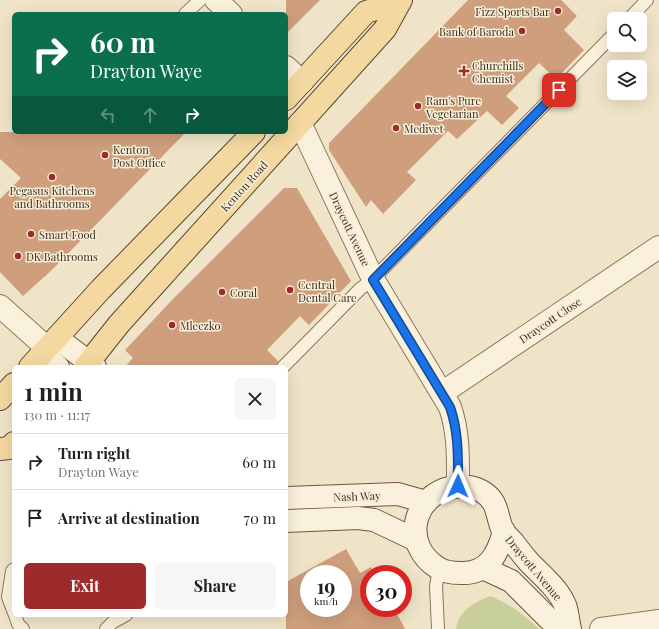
<!DOCTYPE html>
<meta charset="utf-8">
<style>
:root{--surface:#fff;--page:#f6f6f6;--text:#202124;--muted:#757577;--line:#e0e0e0;--accent:#9e2a2b}
body{margin:0;font-family:"Playfair Display",serif;background:var(--page);color:var(--text);height:100vh;display:flex;flex-direction:column;font-size:15px;white-space:nowrap}
*{box-sizing:border-box;margin:0}
p{font-size:13px;color:var(--muted)}
.icon{flex:none;width:22px;height:22px;fill:none;stroke:currentColor;stroke-width:2;stroke-linecap:round;stroke-linejoin:round}
.map{position:relative;flex:1;overflow:hidden}
.panel{position:absolute;left:12px;top:365px;width:276px;height:252px;display:flex;flex-direction:column;background:var(--surface);border-radius:6px;box-shadow:0 4px 16px #0002}
.panel>*{flex:none}
.top-card{position:absolute;left:12px;top:12px;width:276px;height:122px;border-radius:6px;box-shadow:0 4px 16px #0002;background:#0b6e4f;color:#fff;overflow:hidden}
.tools{position:absolute;left:607px;top:12px;display:grid;gap:8px}
.tools a{display:grid;place-items:center;width:40px;height:40px;border-radius:6px;background:var(--surface);box-shadow:0 4px 16px #0002;font-size:20px}
.speed{position:absolute;left:300px;top:565px;display:flex;gap:8px;font-size:20px;font-weight:700;text-align:center}
.speed>*{display:grid;place-content:center;width:52px;height:52px;border-radius:50%;background:var(--surface);box-shadow:0 4px 16px #0002;line-height:1}
.speed small{font-size:10px;font-weight:400}
.speed .limit{border:6px solid #d22;background:#fff;color:#111}
.pin{position:absolute;display:grid;place-items:center;width:34px;height:34px;color:#fff;margin:-17px;border-radius:8px;box-shadow:0 2px 6px #0006}
.me{position:absolute;width:44px;margin:-22px;rotate:1deg;stroke-linejoin:round;filter:drop-shadow(0 0 3px #0008)}
.turn{display:flex;align-items:center;gap:14px;height:84px;padding:0 12px;font-size:18px}
.turn .icon{width:52px;height:52px;stroke-width:2.5}
.turn b{display:block;font-size:28px;line-height:34px}
.lanes{display:flex;align-items:center;height:38px;padding:0 12px;background:#0003;justify-content:center;gap:20px;direction:ltr}
.lanes .off{opacity:.35}
.round{display:grid;place-items:center;flex:none;width:42px;height:42px;border-radius:6px;background:var(--page)}
.headline{display:flex;align-items:center;justify-content:space-between;height:68px;padding:0 12px}
h1{font-size:24px;font-weight:700;line-height:30px}
.button{display:flex;gap:8px;margin-top:auto;padding:8px 12px}
.button a{flex:1;height:46px;border-radius:6px;background:var(--accent);color:#fff;font-size:16px;font-weight:700;line-height:46px;text-align:center}
.button a+a{background:var(--page);color:var(--text)}
ul{padding:0;list-style:none}
li{display:flex;align-items:center;gap:12px;height:56px;padding:0 12px;border-top:1px solid var(--line)}
li div{flex:1}
li b{display:block;font-size:15px}
li em{font-style:normal}
.map>svg:first-child{display:block}
</style>
<div class="map">
<svg width="659" height="629" viewBox="0 0 659 629">
<rect width="100%" height="100%" fill="#f0e4c8"/>
<path fill="#c9cf9b" d="M490,596C510,604 524,615 539,629H456C458,611 475,602 490,596Z"/>
<g fill="#cf9f7d" fill-rule="evenodd">
<path d="M286,0H320L286,34Z"/>
<path d="M468,0H561L577,16L564,30L584,50L556,79L539,63L506,96L519,108L502,125L487,111L457,139L448,131L407,172L416,180L383,214L371,200L366,207L329,150V143Z"/>
<path d="M0,132H186L53,269L23,296L0,272V199L21,178L0,159Z"/>
<path d="M284,188H297L351,281L309,325L300,316L267,350L278,361L276,367H125L133,358L125,350L172,300Z"/>
<path d="M346,549L360,573L371,567L375,574H369V608H394L405,629H286V582ZM309,574H343V608H309Z"/>
</g>
<g fill="none" stroke-linecap="round" stroke-linejoin="round">
<defs>
<g id="lane">
<path d="M185,14L200,0"/>
<path d="M629,19L647,0"/>
<path d="M283,367L360,289L373,279L614,34"/>
<path d="M14,569L12,571L8,597L14,613"/>
<path d="M15,615L18,624L23,629"/>
<path d="M106,629L113,622L126,615"/>
<path d="M438,629L436,586L439,569"/>
</g>
<g id="street">
<path d="M216,0L231,14"/>
<path d="M286,67L302,82"/>
<path d="M300,123L373,279L450,407C459,433 458,459 458,486"/>
<path d="M0,306L47,348"/>
<path d="M442,393L659,247"/>
<path d="M601,629L659,621"/>
</g>
<g id="secondary">
<path d="M57,338L95,367"/>
<path d="M43,353L58,367"/>
<path d="M286,498L398,494L426,502"/>
<path d="M286,521L358,518L374,520L416,540"/>
<path d="M504,531C498,554 488,574 461,573C454,573 444,572 438,568C401,545 412,495 453,487C462,485 475,487 483,492C499,502 496,516 503,531C506,535 510,539 513,542C518,549 523,555 528,561C541,575 558,588 565,605C568,613 568,621 570,629"/>
<path d="M483,568L511,581L549,619L561,629"/>
</g>
<g id="primary">
<path d="M286,99L366,12L399,2"/>
<path d="M30,367L101,289L254,132"/>
<path d="M85,367L119,324L385,29L401,0"/>
<path d="M0,399L14,384"/>
<path d="M0,449L9,448L14,443"/>
</g>
</defs>
<use href="#lane" stroke="#8d765c" stroke-width="14"/>
<use href="#street" stroke="#8d765c" stroke-width="24"/>
<use href="#secondary" stroke="#6f573f" stroke-width="24"/>
<use href="#primary" stroke="#5b4430" stroke-width="24"/>
<use href="#lane" stroke="#faf1dc" stroke-width="12"/>
<use href="#street" stroke="#faf1dc" stroke-width="22"/>
<use href="#secondary" stroke="#faf1dc" stroke-width="22"/>
<use href="#primary" stroke="#f3d9a0" stroke-width="22"/>
</g>
<g fill="none" stroke-linecap="round" stroke-linejoin="round">
<defs>
<path id="route" d="M458,486C458,459 459,433 450,407L373,280L559,90"/>
</defs>
<use href="#route" stroke="#114b97" stroke-width="10"/>
<use href="#route" stroke="#1a73e8" stroke-width="7"/>
</g>
<g fill="#9e2a2b" stroke="#f7eed8" stroke-width="1.5">
<circle cx="558" cy="11" r="4"/>
<circle cx="522" cy="31" r="4"/>
<path d="M462 65h4v4h4v4h-4v4h-4v-4h-4v-4h4z"/>
<circle cx="418" cy="106" r="4"/>
<circle cx="396" cy="128" r="4"/>
<circle cx="105" cy="155" r="4"/>
<circle cx="52" cy="177" r="4"/>
<circle cx="31" cy="234" r="4"/>
<circle cx="18" cy="256" r="4"/>
<circle cx="290" cy="290" r="4"/>
<circle cx="222" cy="292" r="4"/>
<circle cx="172" cy="325" r="4"/>
</g>
<g text-anchor="middle" dominant-baseline="central" stroke-width="3" stroke-linejoin="round" paint-order="stroke">
<g font-size="11" fill="#3d2e20" stroke="#f7eed8" text-anchor="start">
<text x="550" y="11" text-anchor="end">Fizz Sports Bar</text>
<text x="514" y="31" text-anchor="end">Bank of Baroda</text>
<text x="472" y="65">Churchills<tspan x="472" dy="13">Chemist</tspan></text>
<text x="426" y="100">Ram's Pure<tspan x="426" dy="13">Vegetarian</tspan></text>
<text x="404" y="128">Medivet</text>
<text x="113" y="149">Kenton<tspan x="113" dy="13">Post Office</tspan></text>
<text x="52" y="190" text-anchor="middle">Pegasus Kitchens<tspan x="52" dy="13">and Bathrooms</tspan></text>
<text x="39" y="234">Smart Food</text>
<text x="26" y="256">DK Bathrooms</text>
<text x="298" y="284">Central<tspan x="298" dy="13">Dental Care</tspan></text>
<text x="230" y="292">Coral</text>
<text x="180" y="325">Mleczko</text>
</g>
<g font-size="11" fill="#3d2e20" stroke="#f7eed8">
<text transform="translate(244 186) rotate(-48)">Kenton Road</text>
<text transform="translate(350 229) rotate(65)">Draycott Avenue</text>
<text transform="translate(550 320) rotate(-34)">Draycott Close</text>
<text transform="translate(357 496) rotate(-2)">Nash Way</text>
<text transform="translate(534 568) rotate(50)">Draycott Avenue</text>
</g>
</g>
</svg>
<div class="tools">
<a><svg class="icon" aria-label="search" viewBox="0 0 24 24"><circle cx="10" cy="10" r="6"/><path d="M15 15l6 6"/></svg></a>
<a><svg class="icon" aria-label="layers" viewBox="0 0 24 24"><path d="M12 4l9 5-9 5-9-5zM3 14l9 5 9-5"/></svg></a>
</div>
<div class="speed"><div>19<small>km/h</small></div><div class="limit">30</div></div>
<div class="pin" style="left:559px;top:90px;background:#d93025"><svg class="icon" aria-label="arrive" viewBox="0 0 24 24"><path d="M6 21V4h12l-3 4 3 4H6"/></svg></div>
<svg class="me" style="left:458px;top:486px" viewBox="-20 -20 40 40"><path d="M0-17L14 15 0 8-14 15z" fill="#1a73e8" stroke="#fff" stroke-width="4"/></svg>
<div class="top-card">
<div class="turn"><svg class="icon" aria-label="right" viewBox="0 0 24 24"><path d="M7 20v-9h11M14 6l5 5-5 5"/></svg><div><b>60 m</b>Drayton Waye</div></div>
<div class="lanes"><svg class="icon off" aria-label="left" viewBox="0 0 24 24"><path d="M17 20v-9H6M10 6l-5 5 5 5"/></svg><svg class="icon off" aria-label="ahead" viewBox="0 0 24 24"><path d="M12 20V5M6 11l6-6 6 6"/></svg><svg class="icon" aria-label="right" viewBox="0 0 24 24"><path d="M7 20v-9h11M14 6l5 5-5 5"/></svg></div>
</div>
<section class="panel">
<div class="headline"><div><h1>1 min</h1><p>130 m · 11:17</p></div><a class="round"><svg class="icon" aria-label="close" viewBox="0 0 24 24"><path d="M6 6l12 12M18 6L6 18"/></svg></a></div>
<ul>
<li><svg class="icon" aria-label="right" viewBox="0 0 24 24"><path d="M7 20v-9h11M14 6l5 5-5 5"/></svg><div><b>Turn right</b><p>Drayton Waye</p></div><em>60 m</em></li>
<li><svg class="icon" aria-label="arrive" viewBox="0 0 24 24"><path d="M6 21V4h12l-3 4 3 4H6"/></svg><div><b>Arrive at destination</b></div><em>70 m</em></li>
</ul>
<div class="button"><a>Exit</a><a>Share</a></div>
</section>
</div>
